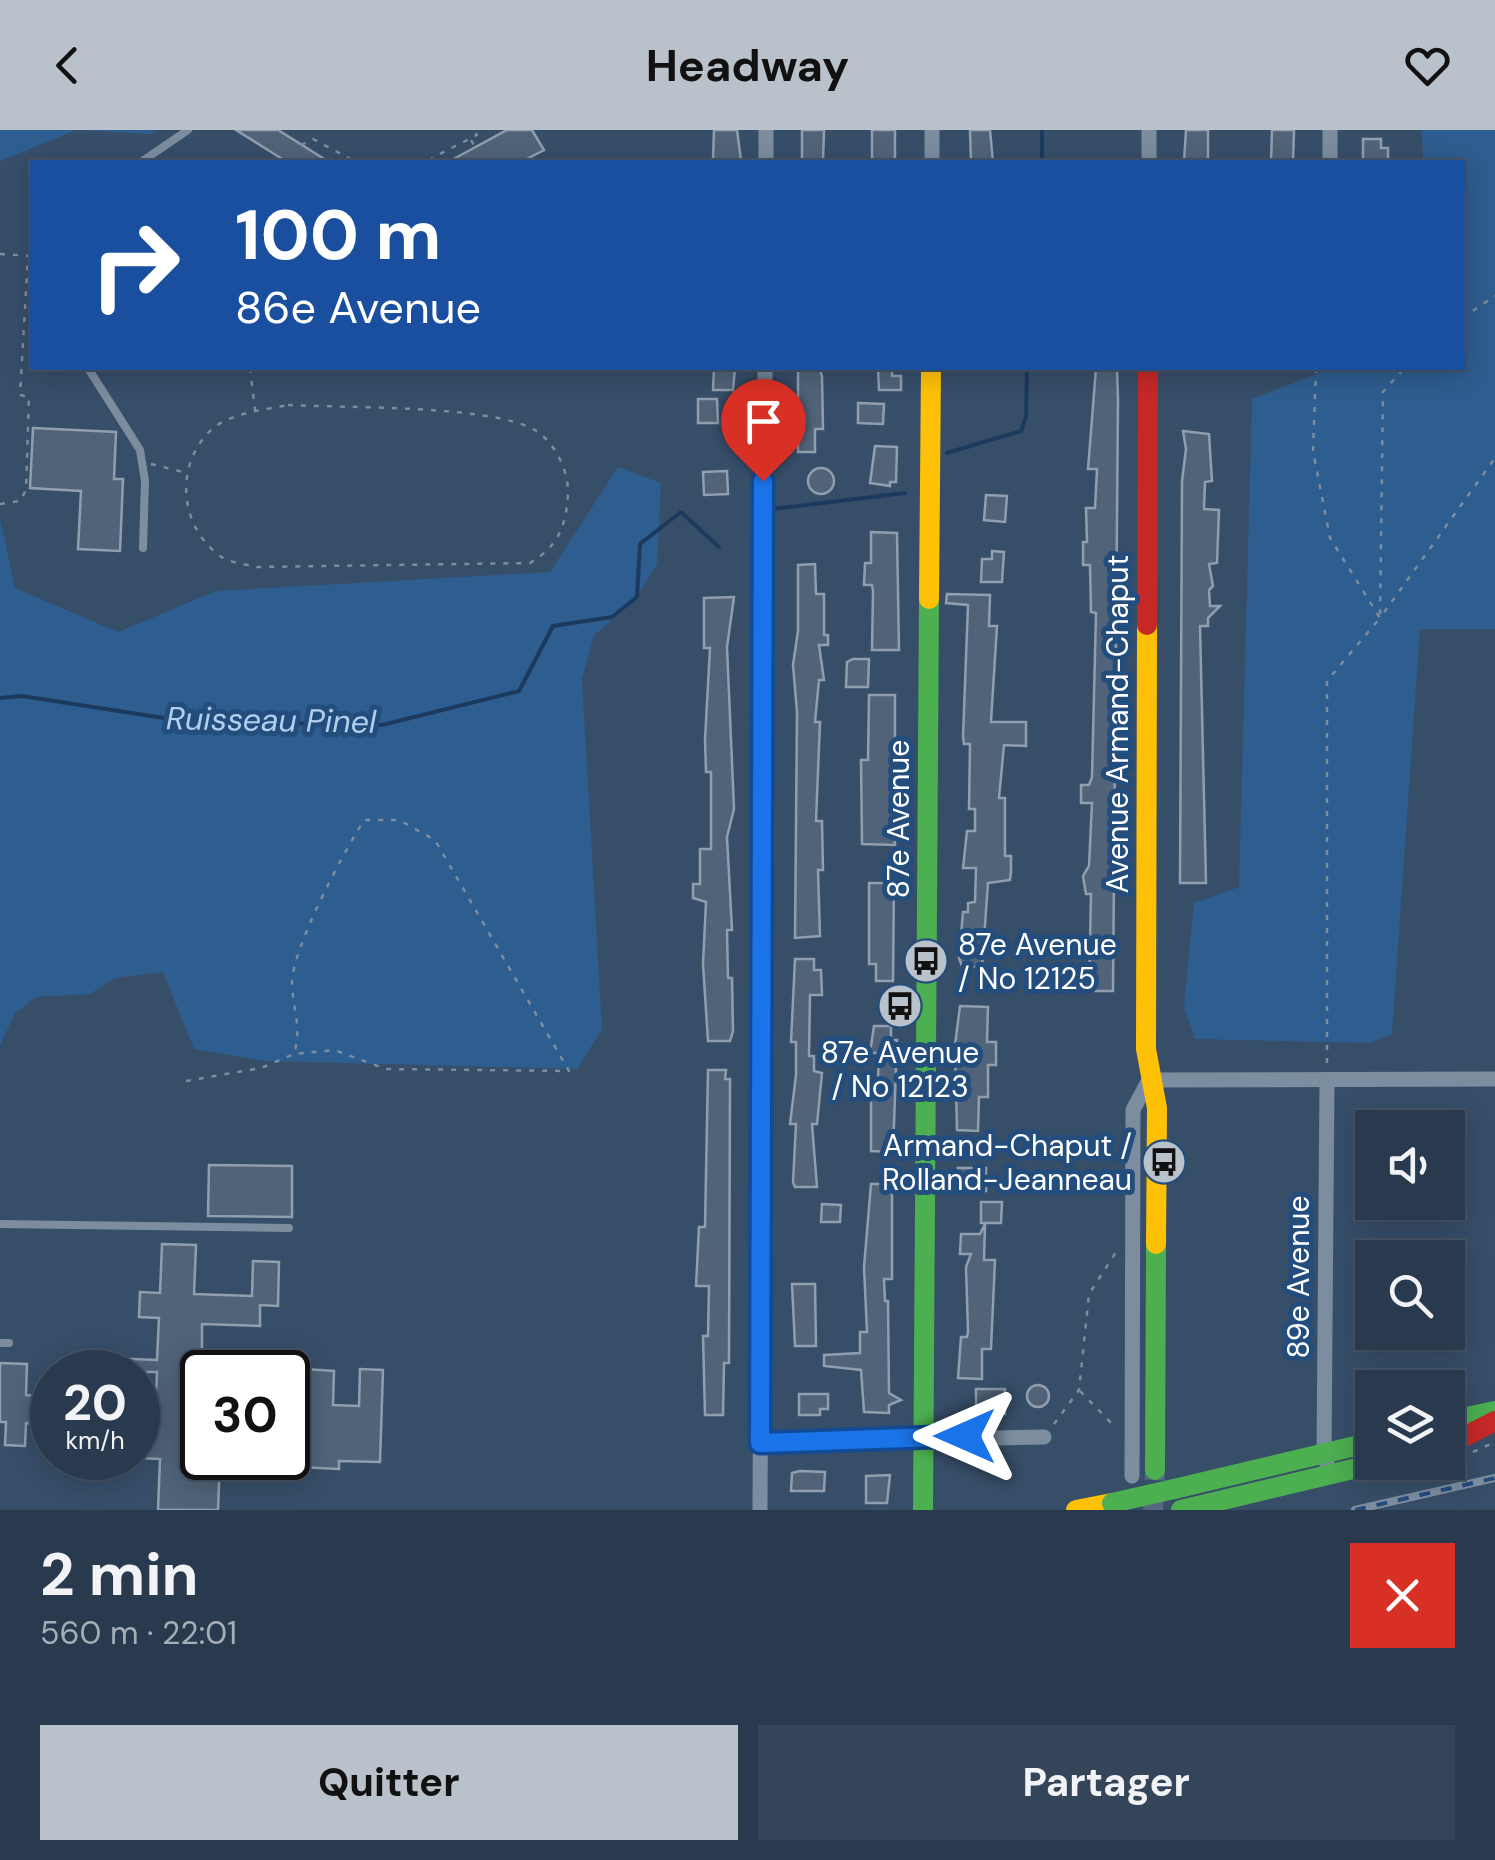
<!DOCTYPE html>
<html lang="fr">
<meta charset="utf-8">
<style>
:root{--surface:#293a4f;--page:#354559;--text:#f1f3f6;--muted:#a5adb7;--line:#455466;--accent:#b9c1ca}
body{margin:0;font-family:"DM Sans",sans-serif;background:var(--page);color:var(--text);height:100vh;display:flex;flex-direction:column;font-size:38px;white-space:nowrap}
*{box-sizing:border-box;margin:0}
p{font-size:32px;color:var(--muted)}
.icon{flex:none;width:55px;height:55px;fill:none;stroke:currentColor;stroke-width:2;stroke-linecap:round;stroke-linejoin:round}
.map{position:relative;height:1380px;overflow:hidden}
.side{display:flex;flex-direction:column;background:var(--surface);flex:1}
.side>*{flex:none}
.top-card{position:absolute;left:30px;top:30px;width:1435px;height:210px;border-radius:0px;box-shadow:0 5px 25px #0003,0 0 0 2px var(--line);background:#1a4fa0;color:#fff;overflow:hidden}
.buttons{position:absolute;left:1355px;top:980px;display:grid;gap:20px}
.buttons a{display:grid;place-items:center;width:110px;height:110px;border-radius:0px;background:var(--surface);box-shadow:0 5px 25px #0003,0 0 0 2px var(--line);font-size:50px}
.speed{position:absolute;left:30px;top:1220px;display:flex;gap:20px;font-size:50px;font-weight:700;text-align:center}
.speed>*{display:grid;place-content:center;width:130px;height:130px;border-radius:50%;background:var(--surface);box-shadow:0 5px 25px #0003,0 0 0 2px var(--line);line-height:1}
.speed small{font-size:25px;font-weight:400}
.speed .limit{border:5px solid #111;border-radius:15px;background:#fff;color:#111}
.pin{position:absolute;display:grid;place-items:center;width:85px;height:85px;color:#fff;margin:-102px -42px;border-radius:50% 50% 50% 0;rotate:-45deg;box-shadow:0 0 10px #0007}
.pin .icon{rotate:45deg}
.me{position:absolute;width:110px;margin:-55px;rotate:270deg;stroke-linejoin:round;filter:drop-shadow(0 0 8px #0008)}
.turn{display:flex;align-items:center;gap:35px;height:210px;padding:0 40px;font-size:45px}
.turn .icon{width:130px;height:130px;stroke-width:2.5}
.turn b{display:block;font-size:70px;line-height:85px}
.round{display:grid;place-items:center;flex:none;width:105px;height:105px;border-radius:0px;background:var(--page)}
.summary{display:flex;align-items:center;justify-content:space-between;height:170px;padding:0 40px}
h1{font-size:60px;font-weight:700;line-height:75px}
.action{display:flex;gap:20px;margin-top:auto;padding:20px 40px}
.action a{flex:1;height:115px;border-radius:0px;background:var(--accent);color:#111;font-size:40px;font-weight:700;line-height:115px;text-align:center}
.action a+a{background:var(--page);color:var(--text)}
header{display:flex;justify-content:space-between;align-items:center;height:130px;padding:0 40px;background:var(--accent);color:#111;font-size:45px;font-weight:700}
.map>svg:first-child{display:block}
</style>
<header><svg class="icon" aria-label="back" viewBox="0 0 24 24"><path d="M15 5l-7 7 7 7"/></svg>Headway<svg class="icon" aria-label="heart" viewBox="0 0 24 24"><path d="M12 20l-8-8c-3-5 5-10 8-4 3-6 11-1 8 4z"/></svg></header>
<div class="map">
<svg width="1495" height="1380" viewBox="0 0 1495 1380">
<rect width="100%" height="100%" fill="#374e69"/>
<g fill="#2e5d8f">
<path d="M0,0H157L152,4L76,0L0,31Z"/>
<path d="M1422,0H1495V499H1420L1392,904L1369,913L1195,909L1184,877L1194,773L1239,757L1252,269L1332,238H1462V32H1423Z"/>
<path d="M618,337L661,353L657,434L632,474L594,505L582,549L602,899L577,939L265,931L194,919L163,842L115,848L90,864L36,867L15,883L0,916V388L15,458L118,502L216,461L550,442Z"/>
</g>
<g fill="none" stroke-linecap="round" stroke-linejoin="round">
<g stroke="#1b3a5e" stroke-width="4">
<path d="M1042,0V32"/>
<path d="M947,323L1021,301L1026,287L1027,238"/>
<path d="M773,379L905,363"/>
<path d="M0,568L22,566L183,591L382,595L519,561L553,496L612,487L637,467L640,414L681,382L719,417"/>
</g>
</g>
<g fill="#506379" stroke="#909eae" stroke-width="2.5">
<path d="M236,0H278L329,32H287Z"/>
<path d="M507,0H532L544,20L521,32H448Z"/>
<path d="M714,0H737L741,30L713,29Z"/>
<path d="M802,0H824L823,32H802Z"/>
<rect x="872" y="0" width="23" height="32"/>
<path d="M970,0H990L993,32H971Z"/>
<path d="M1186,0H1208V32H1184Z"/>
<path d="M1272,0H1294L1293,32H1271Z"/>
<path d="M1363,9H1381V18H1388V32L1363,30Z"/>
<path d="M714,238H735L733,260H713Z"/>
<path d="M798,238H819L822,246L823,299H815V322H798Z"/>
<path d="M1096,238H1117L1118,270L1113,861H1089L1091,764H1086L1083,746L1089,736L1092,673H1081V655H1089L1092,647L1096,483L1091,482L1090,435H1083V412H1087L1086,378H1095L1097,339H1088Z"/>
<path d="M878,239H892V246H901V260H879Z"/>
<path d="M698,269H717L718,293H698Z"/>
<path d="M858,273L884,274L883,294L858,293Z"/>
<path d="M33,298L116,302L114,349H123L120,421L78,419L81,361L30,358Z"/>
<path d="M1183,301L1209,304L1212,351L1205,352L1204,379L1219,380L1217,433L1209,434L1213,456L1209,460L1210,476H1220L1208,488V496H1200L1206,753H1180L1182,351L1186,319Z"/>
<path d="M875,316L897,317L896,352H890V356L870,353Z"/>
<circle cx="821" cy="351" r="13"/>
<path d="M727,341L728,364L704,365L703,342Z"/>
<path d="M986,365L1007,366L1005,392L984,390Z"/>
<path d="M871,402L897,403L899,520H872L873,461L872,455H864L865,433H871Z"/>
<path d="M992,421L1004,422L1002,452H981L982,429H992Z"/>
<path d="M815,434L816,464H824V505H828V515H819L824,550H819L815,592H820L816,691H822L823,740H818L820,806L795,808L797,582L793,535L798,501V435Z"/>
<path d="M947,464L990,465L989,496H997L991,592H1026V616L1004,615L999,668H1005V726H1011V742L1010,750L988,753L982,837L962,836L959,828L963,782H968V773L975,772L976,738H963L967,701H975V679H969L970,614H964L963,607L968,475L946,473Z"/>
<path d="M734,467L727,517L734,679L727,707L732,800H727L728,848H732L733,901L730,911H708L703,834L706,772L693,768V754H700V719H711V642H706L705,610L710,518H704V468Z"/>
<path d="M853,529H869L868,557H846L847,532Z"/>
<path d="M869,565H895V715L862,714L861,630H868Z"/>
<path d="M869,753H894L893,851H876V834H869Z"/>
<path d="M795,829H814V840H821L822,865H810L809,926H814V941L822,943L817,994H812L817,1057H795L793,1052L796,994H790L796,945V912H791Z"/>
<path d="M960,876L988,877L987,912H996V935H988V967H979L978,1001L957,1000L955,915Z"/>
<path d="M874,896H891V910H897L893,1022L871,1021V971L875,950H878L879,923H870Z"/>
<path d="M708,940H726L725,949H730L729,1233H724L723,1285H705L703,1206H708L709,1156H696L699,1097H705Z"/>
<path d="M209,1035L292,1036V1087L208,1086Z"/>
<rect x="958" y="1038" width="28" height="23"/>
<path d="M871,1054H892V1149H884L885,1171H888L889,1263L901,1270L889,1275V1283L864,1282L861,1240L824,1236V1225L860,1223V1202H867L864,1137Z"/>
<path d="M981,1072H1002L1001,1093H981Z"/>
<path d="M822,1074L841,1075L840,1092H821Z"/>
<path d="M985,1094L984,1130H995L991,1219H982V1249L958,1248L961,1207H967L968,1202L966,1137L971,1124H960L961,1104H980Z"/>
<path d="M162,1114L196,1115L194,1164L252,1166L253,1131L279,1132L278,1176L260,1175V1196L202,1194V1328H220L218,1380H158L160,1329L138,1328V1267L156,1268L157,1242H108V1228L157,1230L159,1188L139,1187L140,1162L160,1163Z"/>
<path d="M792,1154H815L816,1216H795Z"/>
<path d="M0,1233L27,1234L26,1265L52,1267V1294L26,1293L25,1316L5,1315L6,1292H0Z"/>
<path d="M305,1239L334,1241L333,1275L359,1276L360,1239L383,1240L380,1332L339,1331V1339L298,1337L300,1303L288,1302V1271H304Z"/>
<circle cx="1038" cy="1266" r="11"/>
<rect x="976" y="1259" width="29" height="25"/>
<path d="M799,1264H828V1279H820V1285H799Z"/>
<path d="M800,1341L825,1342L824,1361H791L792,1343Z"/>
<path d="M890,1345L887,1373H866V1346Z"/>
</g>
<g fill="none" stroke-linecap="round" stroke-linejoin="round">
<path stroke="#556980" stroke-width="20" stroke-dasharray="20 10" stroke-linecap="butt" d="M1153,1380L1155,1340"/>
<g stroke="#7c8da0" stroke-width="2.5" stroke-dasharray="5 8" stroke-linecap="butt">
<path d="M471,10L475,17"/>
<path d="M301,15L313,9L356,32"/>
<path d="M432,32V28L477,5L473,0"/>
<path d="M0,124L32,126"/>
<path d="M1462,188L1495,166"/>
<path d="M250,238L255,280"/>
<path d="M1316,238L1313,321L1330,408L1380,488L1495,328"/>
<path d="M288,275C346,278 487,275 533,299C554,310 569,341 568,364C566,397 558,416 530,433L257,437C245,434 230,433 220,426C181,398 174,339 208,303C226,283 264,280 288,275Z"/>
<path d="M151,334L187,343"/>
<path d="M0,374L20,371L26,360L29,267L20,265L28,126"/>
<path d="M1327,933V551L1380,488L1383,262L1404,238"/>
<path d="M186,951L261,938L294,924C302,897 293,880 292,855C291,819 344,722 364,690H399L435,710L569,941L386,939L334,920L294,924"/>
<path d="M1080,1261L1116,1298"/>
<path d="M1054,1294L1079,1260L1089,1164L1118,1119"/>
<path d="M1473,1322L1495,1312"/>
<path d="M1397,1342L1437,1332"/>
</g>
<g stroke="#7c8da0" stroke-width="8">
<path d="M141,32L188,0"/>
<path d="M88,238L140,320L145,351L143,418"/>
<path d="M0,1094L289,1098"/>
<path d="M0,1213H9"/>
</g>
<g stroke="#7c8da0" stroke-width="15">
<path d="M766,0V32"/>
<path d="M1330,0V32"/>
<path d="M932,32V0"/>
<path d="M1149,32V0"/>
<path d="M1327,950L1324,1324L1330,1344"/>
<path d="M760,1313L1044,1307"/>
<path d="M1132,1346L1133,980L1149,950L1495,949"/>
<path d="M760,1380L765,238"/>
</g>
<g stroke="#4caf50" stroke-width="20">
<path d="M1448,1291L1495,1281"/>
<path d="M1155,1340L1156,1114"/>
<path d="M1174,1359L1372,1312"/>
<path d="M923,1380L929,469"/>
<path d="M1181,1380L1382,1332"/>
</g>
<g stroke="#ffc107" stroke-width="20">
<path d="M929,469L931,238"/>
<path d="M1147,495L1146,919L1157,978L1156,1114"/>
<path d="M1076,1380L1112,1373"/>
</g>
<g stroke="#c62828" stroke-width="20">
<path d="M1147,495L1148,238"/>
<path d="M1448,1315L1495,1291"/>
</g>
<defs>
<path id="rail" d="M1355,1380L1495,1348"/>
</defs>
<use href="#rail" stroke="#7e8ea0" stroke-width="8"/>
<use href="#rail" stroke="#234d7d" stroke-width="4" stroke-dasharray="11" stroke-linecap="butt"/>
<path stroke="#4caf50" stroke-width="20" d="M1112,1373L1174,1359"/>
</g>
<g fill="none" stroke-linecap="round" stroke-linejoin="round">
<defs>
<path id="route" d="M763,351L760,1313L965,1306"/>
</defs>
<use href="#route" stroke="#114b97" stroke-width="25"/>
<use href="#route" stroke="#1a73e8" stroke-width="18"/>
</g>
<defs>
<symbol id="bus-disc" viewBox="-11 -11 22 22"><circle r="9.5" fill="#b9c1ca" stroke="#234d7d"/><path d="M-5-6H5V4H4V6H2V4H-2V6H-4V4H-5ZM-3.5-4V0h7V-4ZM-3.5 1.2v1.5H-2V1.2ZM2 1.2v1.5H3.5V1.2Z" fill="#111"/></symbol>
</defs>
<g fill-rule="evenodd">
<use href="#bus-disc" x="901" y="806" width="50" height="50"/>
<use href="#bus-disc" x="875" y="851" width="50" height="50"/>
<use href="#bus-disc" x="1139" y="1007" width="50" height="50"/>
</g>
<g text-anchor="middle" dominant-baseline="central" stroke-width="10" stroke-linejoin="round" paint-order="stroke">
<g font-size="30" fill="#fff" stroke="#234d7d">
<text transform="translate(1117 594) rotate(-90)">Avenue Armand-Chaput</text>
<text transform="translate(898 689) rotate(-90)">87e Avenue</text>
<text transform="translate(1298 1147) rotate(-90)">89e Avenue</text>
</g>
<g font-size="30" fill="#fff" stroke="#234d7d" text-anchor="start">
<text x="958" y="814">87e Avenue<tspan x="958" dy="34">/ No 12125</tspan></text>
<text x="900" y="922" text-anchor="middle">87e Avenue<tspan x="900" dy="34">/ No 12123</tspan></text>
<text x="1132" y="1015" text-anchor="end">Armand-Chaput /<tspan x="1132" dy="34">Rolland-Jeanneau</tspan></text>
</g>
<g font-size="32" font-style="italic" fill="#b2cfee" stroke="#234d7d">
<text transform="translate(271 590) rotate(1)">Ruisseau Pinel</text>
</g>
</g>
</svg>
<div class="buttons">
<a><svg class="icon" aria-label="sound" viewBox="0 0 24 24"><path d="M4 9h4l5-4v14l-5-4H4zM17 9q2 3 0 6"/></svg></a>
<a><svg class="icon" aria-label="search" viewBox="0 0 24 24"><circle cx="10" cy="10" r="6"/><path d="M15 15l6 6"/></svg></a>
<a><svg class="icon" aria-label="layers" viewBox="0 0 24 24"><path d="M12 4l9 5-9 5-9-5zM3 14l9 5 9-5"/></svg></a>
</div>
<div class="speed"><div>20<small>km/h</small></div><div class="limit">30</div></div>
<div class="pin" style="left:763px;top:351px;background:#d93025"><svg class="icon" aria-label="arrive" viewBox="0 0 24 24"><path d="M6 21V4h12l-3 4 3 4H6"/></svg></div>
<svg class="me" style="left:965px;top:1306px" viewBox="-20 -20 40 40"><path d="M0-17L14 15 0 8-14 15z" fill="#1a73e8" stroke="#fff" stroke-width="4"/></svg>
<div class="top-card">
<div class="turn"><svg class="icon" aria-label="right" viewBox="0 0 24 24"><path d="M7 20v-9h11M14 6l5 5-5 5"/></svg><div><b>100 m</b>86e Avenue</div></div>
</div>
</div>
<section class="side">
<div class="summary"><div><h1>2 min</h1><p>560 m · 22:01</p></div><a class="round" style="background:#d93025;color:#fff"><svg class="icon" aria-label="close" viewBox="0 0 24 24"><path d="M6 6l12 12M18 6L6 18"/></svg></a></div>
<div class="action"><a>Quitter</a><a>Partager</a></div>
</section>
